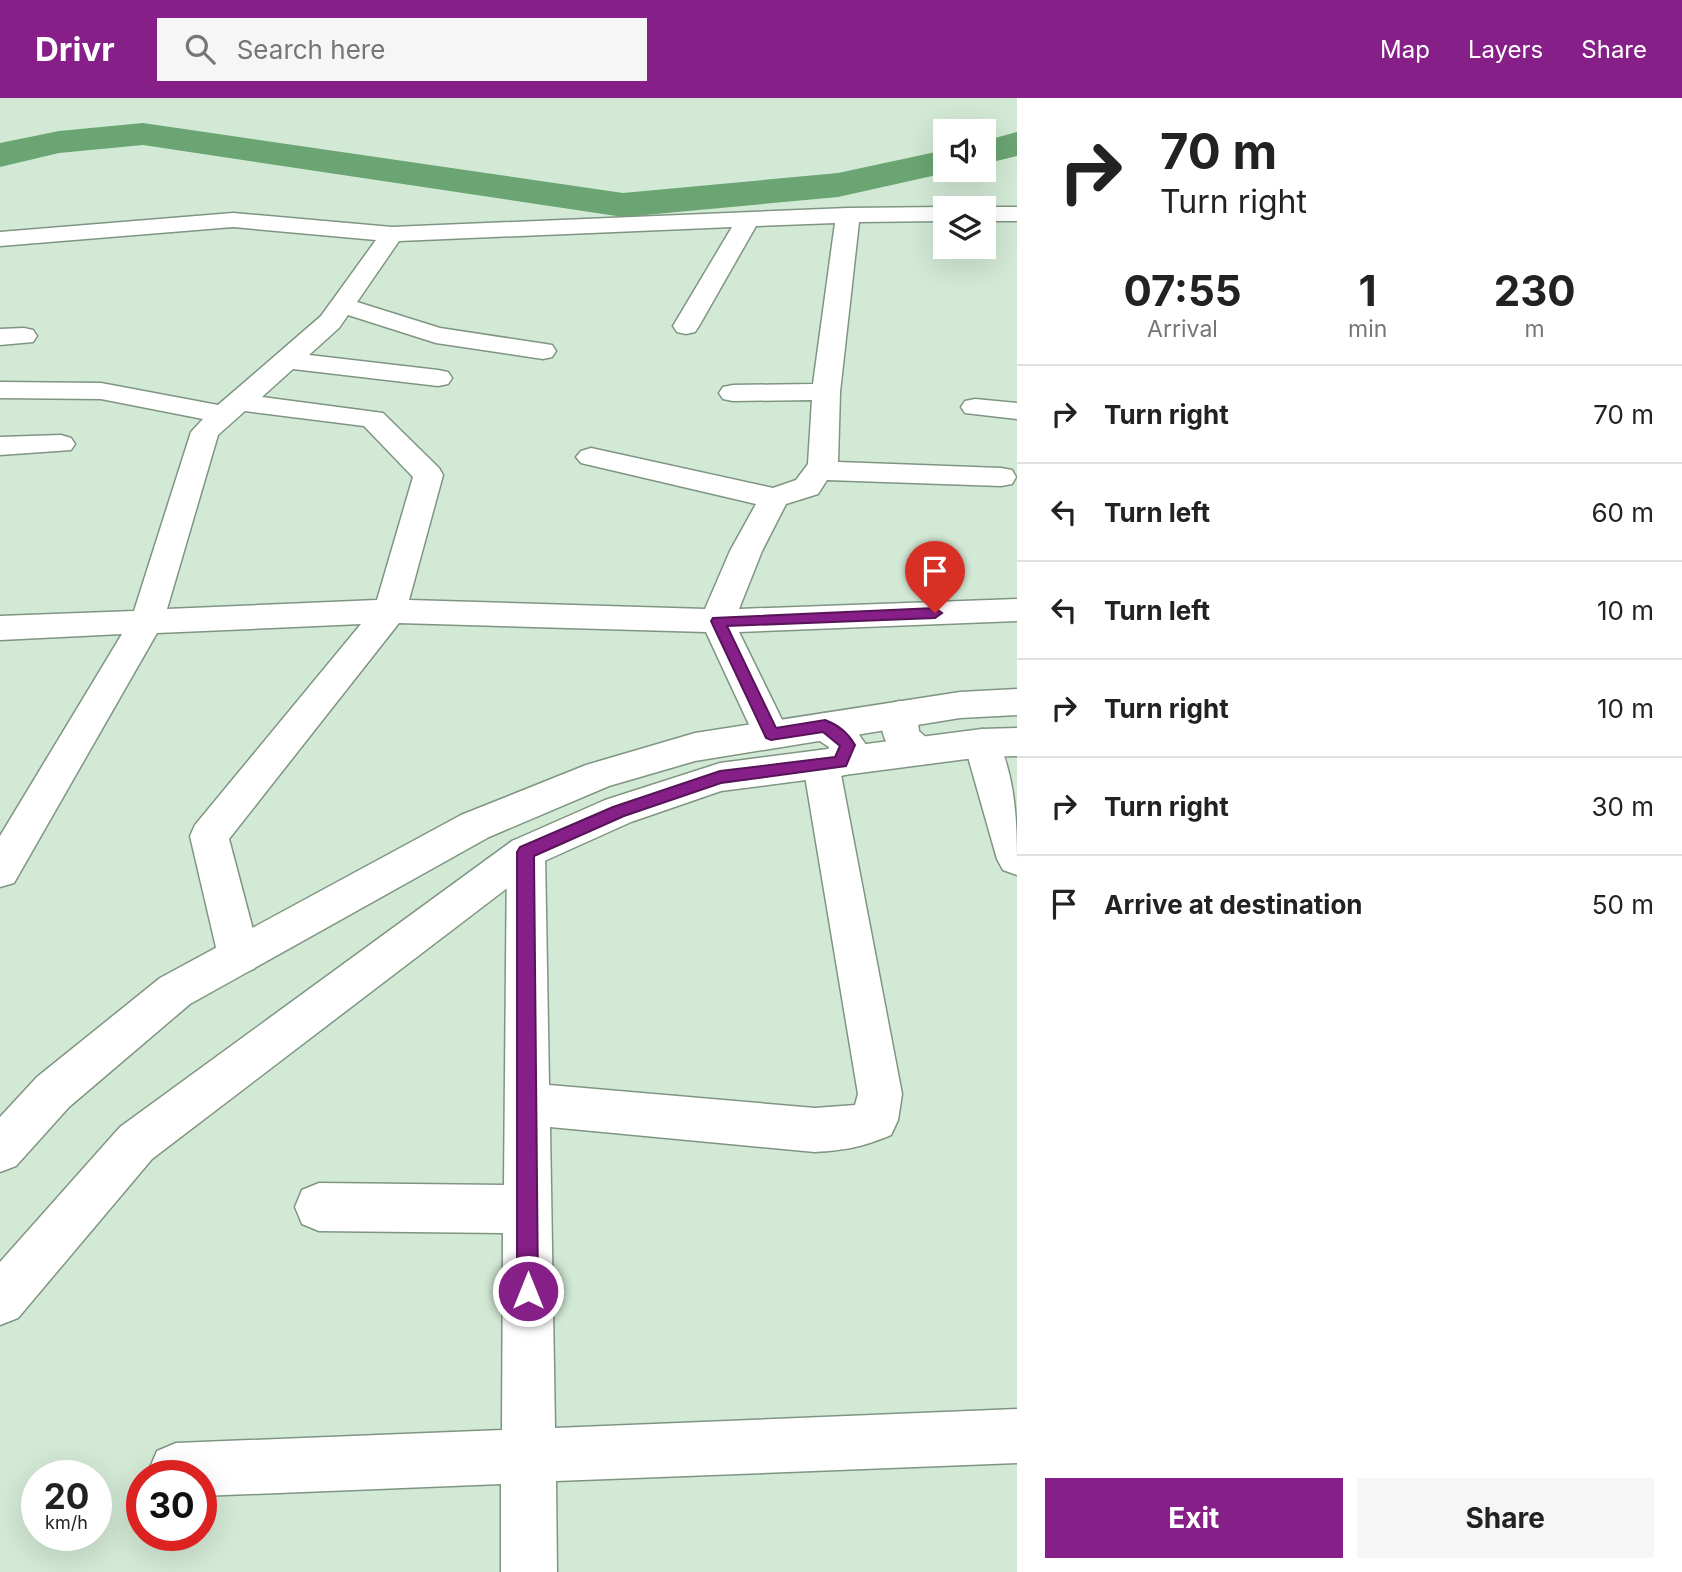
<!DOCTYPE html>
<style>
:root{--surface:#fff;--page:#f6f6f6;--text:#222;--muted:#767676;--line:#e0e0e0;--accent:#861f87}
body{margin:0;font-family:Inter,sans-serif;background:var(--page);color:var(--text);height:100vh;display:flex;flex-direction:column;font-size:26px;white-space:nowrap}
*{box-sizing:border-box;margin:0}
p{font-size:23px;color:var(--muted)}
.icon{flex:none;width:38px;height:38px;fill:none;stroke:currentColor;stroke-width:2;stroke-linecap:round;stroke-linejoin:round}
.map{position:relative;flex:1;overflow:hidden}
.panel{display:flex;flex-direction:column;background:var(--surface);width:665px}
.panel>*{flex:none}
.top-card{background:#fff;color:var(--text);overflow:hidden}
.tools{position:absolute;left:933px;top:21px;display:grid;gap:14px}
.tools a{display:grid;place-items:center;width:63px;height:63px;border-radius:0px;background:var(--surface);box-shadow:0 7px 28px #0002;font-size:35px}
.speed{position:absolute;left:21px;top:1362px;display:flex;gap:14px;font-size:35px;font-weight:700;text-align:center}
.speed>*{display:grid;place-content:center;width:91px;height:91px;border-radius:50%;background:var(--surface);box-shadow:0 7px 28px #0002;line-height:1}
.speed small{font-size:18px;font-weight:400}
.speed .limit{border:10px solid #d22;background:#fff;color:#111}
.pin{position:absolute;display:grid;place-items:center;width:60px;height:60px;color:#fff;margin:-72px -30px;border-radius:50% 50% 50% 0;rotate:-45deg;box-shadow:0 0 7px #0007}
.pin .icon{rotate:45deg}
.me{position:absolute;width:77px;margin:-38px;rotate:0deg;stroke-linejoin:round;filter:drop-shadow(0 0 5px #0008)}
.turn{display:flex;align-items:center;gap:24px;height:147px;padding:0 28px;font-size:32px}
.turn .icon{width:91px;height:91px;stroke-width:2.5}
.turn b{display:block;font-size:49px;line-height:60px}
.eta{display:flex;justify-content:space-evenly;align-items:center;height:119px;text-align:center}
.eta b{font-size:42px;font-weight:700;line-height:49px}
.action{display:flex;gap:14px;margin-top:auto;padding:14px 28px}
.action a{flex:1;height:80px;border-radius:0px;background:var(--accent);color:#fff;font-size:28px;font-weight:700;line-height:80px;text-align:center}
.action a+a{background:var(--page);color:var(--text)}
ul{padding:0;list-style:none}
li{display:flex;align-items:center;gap:21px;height:98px;padding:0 28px;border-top:2px solid var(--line)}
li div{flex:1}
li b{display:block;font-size:26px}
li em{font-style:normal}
header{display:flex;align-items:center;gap:42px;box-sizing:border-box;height:98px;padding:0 35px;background:var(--accent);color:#fff}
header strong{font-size:33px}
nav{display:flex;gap:38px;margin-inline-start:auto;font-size:24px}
.search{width:490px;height:63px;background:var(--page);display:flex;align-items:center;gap:18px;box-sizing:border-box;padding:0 24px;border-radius:0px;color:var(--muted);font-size:26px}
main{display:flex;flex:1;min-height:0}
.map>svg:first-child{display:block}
</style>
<header>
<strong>Drivr</strong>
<div class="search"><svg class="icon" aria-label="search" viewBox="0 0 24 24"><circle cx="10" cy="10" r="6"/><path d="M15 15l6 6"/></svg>Search here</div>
<nav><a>Map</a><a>Layers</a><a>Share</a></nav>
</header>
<main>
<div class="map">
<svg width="1017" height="1474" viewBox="0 0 1017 1474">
<rect width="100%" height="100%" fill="#d2e9d5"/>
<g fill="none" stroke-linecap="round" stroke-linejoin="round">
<g fill="#6aa573" fill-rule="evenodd">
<path d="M143,25L623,95L838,75L945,52V72H959L838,99L623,119L143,47L59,55L0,69V45L59,33Z"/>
<path d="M1017,34V58L984,66V43Z"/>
</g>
<defs>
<g id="minor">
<path d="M945,109L950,110H945V123L859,124L840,294L838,364L1001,370L1012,372L1016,379L1012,386L1001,388L827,382L818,396L786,406L762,453L739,511L1017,501V523L739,534L789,636L784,646L771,650L758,646L706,534L399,525L229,741L260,858L254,871L239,876L224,871L218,858L190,738L195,727L361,526L157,535L14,785L0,789V738L122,536L0,542V518L134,513L191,334L203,321L101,301L0,300V284L101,285L218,307L321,218L376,142L233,129L0,148V134L233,115L392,129L848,110ZM835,125L813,286L733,287L723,289L719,295L723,301L733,303L812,302L808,366L796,382L773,390L591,350L581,353L576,359L581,365L756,406L730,453L705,511L409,502L443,377L439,370L383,315L262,299L293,271L438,288L448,286L452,280L448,274L438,272L309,257L339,230L348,217L436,245L543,261L552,259L556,253L552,247L440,230L357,204L399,143L732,129L673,228L677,234L686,236L695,234L699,228L756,128ZM245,313L364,328L413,379L377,502L167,511L218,337Z"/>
<path d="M984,109H1017V123H984V110H979Z"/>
<path d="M24,230L33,232L37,238L33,244L0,247V231Z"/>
<path d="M975,301L1017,305V321L965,315L961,309L965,303Z"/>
<path d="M61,337L71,340L75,346L71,352L0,357V339Z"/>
<path d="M982,631L995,635C1017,682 1017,726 1017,777L1003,772L997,761L964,645L969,635Z"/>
<path d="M821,652L834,656L839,666L902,996L898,1022L891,1037C862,1049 847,1052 815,1054L550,1029L555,1330L1017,1311V1365L556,1383L557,1474H501V1386L201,1398V1377H151L149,1372L157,1353L176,1345L502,1332L503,1135L319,1133L302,1126L295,1109L302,1092L319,1085L504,1087L507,754L512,743L526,738L540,743L545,754L549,987L815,1010L855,1007L858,996L803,666L808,656Z"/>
</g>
<g id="tertiary">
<path d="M899,603L912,607L917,616L919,633L931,644L936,654L931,664C899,674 870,636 886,607Z"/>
<path d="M825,615L852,626L866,647L854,674L841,678L828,674L823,664L829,649L812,638L807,628L812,618Z"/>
</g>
<g id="secondary">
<path d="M1017,591V617L960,620L695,663L609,688L489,739L190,906L69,1009L16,1068L0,1074V1019L37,979L160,880L461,717L586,667L695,635L960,594Z"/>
<path d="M1017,630V658L982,659L721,693L631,724L540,765L152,1061L18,1220L0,1227V1164L120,1029L512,743L605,702L720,665L982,631Z"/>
</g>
</defs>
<use href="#minor" stroke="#7f9582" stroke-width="3"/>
<use href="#tertiary" stroke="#7f9582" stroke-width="3"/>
<use href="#secondary" stroke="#7f9582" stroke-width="3"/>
<use href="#minor" fill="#fff" fill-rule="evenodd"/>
<use href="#tertiary" fill="#fff" fill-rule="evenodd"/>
<use href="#secondary" fill="#fff" fill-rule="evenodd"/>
</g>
<path fill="#861f87" stroke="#571458" stroke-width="2" d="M935,510L942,515L935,520L727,528L776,630L825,622C839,627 848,635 855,647L846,668L721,685L624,718L534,758L538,1193L535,1200L528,1203L520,1200L517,1193V754L520,749L613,709L720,673L835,659L840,648L823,634L771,642L766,640L711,523L713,520Z"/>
</svg>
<div class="tools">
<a><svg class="icon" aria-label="sound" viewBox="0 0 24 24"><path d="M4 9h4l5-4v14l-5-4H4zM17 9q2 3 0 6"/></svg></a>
<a><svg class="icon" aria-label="layers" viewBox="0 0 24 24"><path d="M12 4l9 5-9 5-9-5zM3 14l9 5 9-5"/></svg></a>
</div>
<div class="speed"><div>20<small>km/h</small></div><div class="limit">30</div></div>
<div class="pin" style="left:935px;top:515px;background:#d93025"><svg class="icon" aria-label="arrive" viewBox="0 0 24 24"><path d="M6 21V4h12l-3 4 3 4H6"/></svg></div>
<svg class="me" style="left:528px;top:1193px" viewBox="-20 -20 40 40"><circle r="17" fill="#861f87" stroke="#fff" stroke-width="3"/><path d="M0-11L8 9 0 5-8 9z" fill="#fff"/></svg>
</div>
<section class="panel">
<div class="top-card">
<div class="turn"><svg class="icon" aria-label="right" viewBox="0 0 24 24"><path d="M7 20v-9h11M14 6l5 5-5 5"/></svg><div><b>70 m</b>Turn right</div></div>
</div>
<div class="eta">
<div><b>07:55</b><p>Arrival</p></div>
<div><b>1</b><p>min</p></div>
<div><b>230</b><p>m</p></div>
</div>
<ul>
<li><svg class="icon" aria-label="right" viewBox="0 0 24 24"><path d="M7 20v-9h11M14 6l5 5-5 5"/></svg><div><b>Turn right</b></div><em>70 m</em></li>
<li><svg class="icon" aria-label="left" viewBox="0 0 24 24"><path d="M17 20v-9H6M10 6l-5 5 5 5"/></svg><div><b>Turn left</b></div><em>60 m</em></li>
<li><svg class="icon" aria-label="left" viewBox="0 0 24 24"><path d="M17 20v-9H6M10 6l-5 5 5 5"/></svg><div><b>Turn left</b></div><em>10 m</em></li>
<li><svg class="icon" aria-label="right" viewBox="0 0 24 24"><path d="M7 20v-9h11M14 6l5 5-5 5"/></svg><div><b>Turn right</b></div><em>10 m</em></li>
<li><svg class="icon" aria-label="right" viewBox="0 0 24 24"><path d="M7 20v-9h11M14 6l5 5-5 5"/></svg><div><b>Turn right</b></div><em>30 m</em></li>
<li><svg class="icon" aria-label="arrive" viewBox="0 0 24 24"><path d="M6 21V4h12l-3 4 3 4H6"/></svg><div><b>Arrive at destination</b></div><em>50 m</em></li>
</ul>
<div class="action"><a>Exit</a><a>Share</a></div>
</section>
</main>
